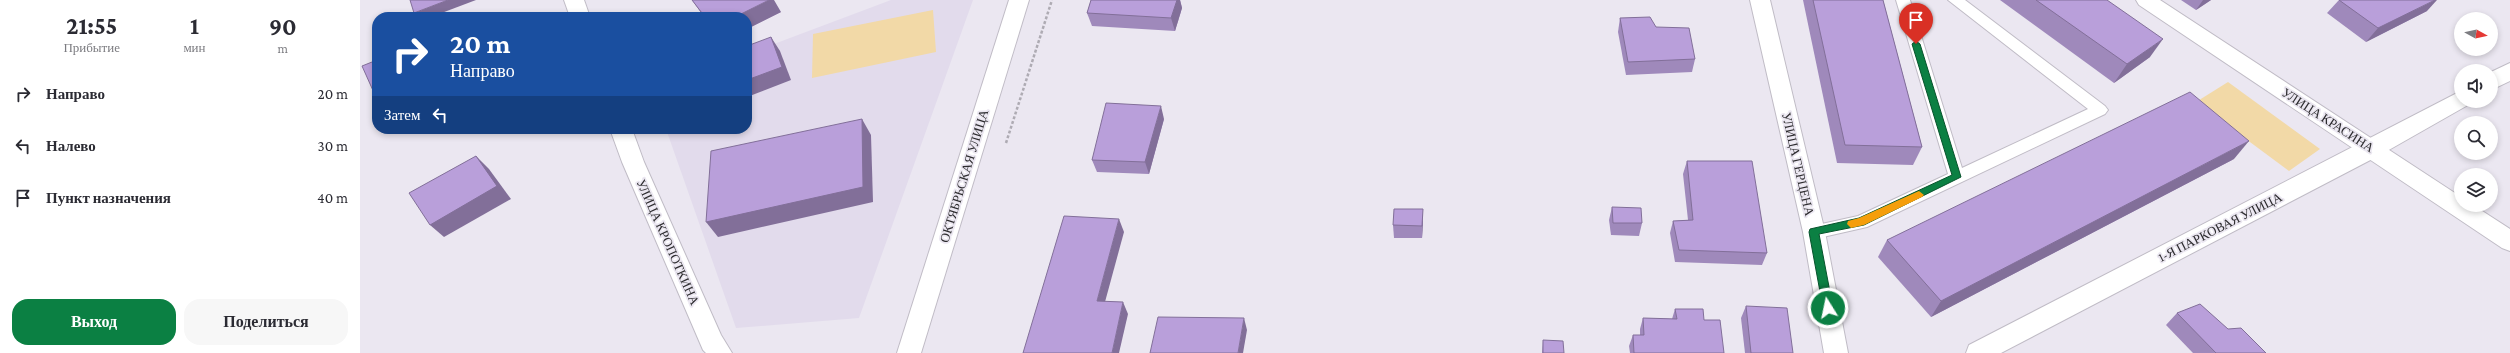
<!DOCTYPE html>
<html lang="ru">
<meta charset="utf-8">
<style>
:root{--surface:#fff;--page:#f7f7f7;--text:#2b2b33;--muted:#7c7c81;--accent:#0b8043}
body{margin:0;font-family:"Crimson Pro",serif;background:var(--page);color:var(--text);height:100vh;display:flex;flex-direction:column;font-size:15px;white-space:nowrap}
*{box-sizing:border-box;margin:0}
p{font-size:13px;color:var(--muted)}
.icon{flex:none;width:22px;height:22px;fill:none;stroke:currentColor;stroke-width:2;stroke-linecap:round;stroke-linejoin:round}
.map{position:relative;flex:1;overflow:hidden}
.sheet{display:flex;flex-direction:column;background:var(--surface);width:360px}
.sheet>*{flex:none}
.hud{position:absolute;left:12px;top:12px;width:380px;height:122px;border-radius:16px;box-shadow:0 2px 6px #0003;background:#1a4fa0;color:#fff;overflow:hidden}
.needle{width:26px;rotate:98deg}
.controls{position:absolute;left:2094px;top:12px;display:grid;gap:8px}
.controls a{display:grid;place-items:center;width:44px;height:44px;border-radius:50%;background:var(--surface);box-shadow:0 2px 6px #0003;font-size:20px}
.pin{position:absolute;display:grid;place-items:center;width:34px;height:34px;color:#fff;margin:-41px -17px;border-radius:50% 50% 50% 0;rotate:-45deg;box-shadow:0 0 4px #0007}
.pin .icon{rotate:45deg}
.me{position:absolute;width:44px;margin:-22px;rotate:350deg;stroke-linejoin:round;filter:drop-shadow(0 0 3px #0008)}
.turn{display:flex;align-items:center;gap:14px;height:84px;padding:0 12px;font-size:18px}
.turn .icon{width:52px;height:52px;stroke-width:2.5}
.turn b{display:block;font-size:28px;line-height:34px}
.then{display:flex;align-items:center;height:38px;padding:0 12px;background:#0003;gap:8px;font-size:15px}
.eta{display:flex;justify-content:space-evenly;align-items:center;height:68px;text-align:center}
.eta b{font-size:24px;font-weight:700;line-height:28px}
.cta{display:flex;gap:8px;margin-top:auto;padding:8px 12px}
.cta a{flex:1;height:46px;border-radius:16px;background:var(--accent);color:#fff;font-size:16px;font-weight:700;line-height:46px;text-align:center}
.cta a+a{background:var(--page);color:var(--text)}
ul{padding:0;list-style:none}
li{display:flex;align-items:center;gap:12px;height:52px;padding:0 12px}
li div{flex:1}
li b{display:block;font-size:15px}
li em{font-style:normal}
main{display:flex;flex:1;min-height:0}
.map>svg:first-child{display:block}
</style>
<main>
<section class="sheet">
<div class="eta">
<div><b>21:55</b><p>Прибытие</p></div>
<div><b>1</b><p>мин</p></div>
<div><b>90</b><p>m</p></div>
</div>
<ul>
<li><svg class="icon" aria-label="right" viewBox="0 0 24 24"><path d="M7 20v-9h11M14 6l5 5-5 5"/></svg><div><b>Направо</b></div><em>20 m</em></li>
<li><svg class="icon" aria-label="left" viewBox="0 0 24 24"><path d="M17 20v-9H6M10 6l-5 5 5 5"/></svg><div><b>Налево</b></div><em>30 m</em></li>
<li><svg class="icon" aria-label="arrive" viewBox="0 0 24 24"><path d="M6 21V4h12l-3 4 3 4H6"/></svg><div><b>Пункт назначения</b></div><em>40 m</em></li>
</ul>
<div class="cta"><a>Выход</a><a>Поделиться</a></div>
</section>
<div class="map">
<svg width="2150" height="353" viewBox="0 0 2150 353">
<rect width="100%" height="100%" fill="#ebe7f1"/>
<path fill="#e2dbec" d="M531,0H613L499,318L376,328L306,129H387V54Z"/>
<g fill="#f2d9a7">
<path d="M573,10L576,52L452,78L453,34Z"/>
<path d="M1868,82L1960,149L1929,171L1836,102Z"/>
</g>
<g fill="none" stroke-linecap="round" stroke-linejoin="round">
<defs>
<path id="lane" d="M1536,0H1550L1602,168L1728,109L1588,0H1605L1745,106L1748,110L1745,114L1507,227L1454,239L1448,237L1446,232L1448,227L1498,216L1588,174Z"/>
<g id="street">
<path d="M204,0H224L230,17H210Z"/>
<path d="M1390,0H1410L1465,232L1488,353H1464L1443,232Z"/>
<path d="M1776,0H1800L2101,197V205H2113L2150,229V251L2142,248L1779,5Z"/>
<path d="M250,129H272L284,162L361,335L372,353H346L343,350L262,162Z"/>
</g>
<g id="secondary">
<path d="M649,0H669L561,353H537Z"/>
<path d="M2150,63V81L2131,90V72Z"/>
<path d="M2101,91V101H2110L2108,105L2020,155L1641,353H1606L1609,345Z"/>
</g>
</defs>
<use href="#lane" stroke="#c0bcc6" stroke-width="2"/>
<use href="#street" stroke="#c0bcc6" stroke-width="2"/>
<use href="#secondary" stroke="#c0bcc6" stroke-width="2"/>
<path stroke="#aeabb3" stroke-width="2.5" stroke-dasharray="3 2" stroke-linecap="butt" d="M646,143L692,0"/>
<use href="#lane" fill="#fff" fill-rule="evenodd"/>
<use href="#street" fill="#fff" fill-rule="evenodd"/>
<use href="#secondary" fill="#fff" fill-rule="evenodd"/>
</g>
<g fill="#9f89bb">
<path d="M332,0L421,12L387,29V17H344Z"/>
<path d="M731,0H820L822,8L815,31L732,26L727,13Z"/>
<path d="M1443,0H1523L1562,147L1553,165L1477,163Z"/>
<path d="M1640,0H1747L1790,57L1754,83Z"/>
<path d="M1821,0H1851L1836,10Z"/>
<path d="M1979,0L2067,11L2006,42L1967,13Z"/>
<path d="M1260,18L1296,27L1335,59L1332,72L1266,75L1258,32Z"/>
<path d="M804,119L789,174L737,172L732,160Z"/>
<path d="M1874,159L1571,317L1518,257L1527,240Z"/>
<path d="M1327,161L1407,253L1402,265L1315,262L1310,233L1313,221L1328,220L1323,174Z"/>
<path d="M1252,207L1282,223L1279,236L1251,235L1249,220Z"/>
<path d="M1063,221L1062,238H1034L1033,225Z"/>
<path d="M1386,306L1433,353H1385L1381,318Z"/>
<path d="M1315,309L1344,320L1364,353H1270L1269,346L1273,335H1280V329L1283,318L1312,319Z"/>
<path d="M1817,313L1868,329L1906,353H1833L1806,325Z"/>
<path d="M1183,340L1204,353H1182Z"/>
</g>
<g fill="#826f99">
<path d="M88,0H116L71,17H58L54,13Z"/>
<path d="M409,0H414L421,12L387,29V17H375Z"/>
<path d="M817,0H820L822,8L815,31L811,18Z"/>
<path d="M1843,0H1851L1836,10Z"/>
<path d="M2075,0H2077L2067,11L2006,42L2018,28Z"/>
<path d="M411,37L420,51L431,80L387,97V80Z"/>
<path d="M1803,39L1790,57L1754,83L1767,64Z"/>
<path d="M801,106L804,119L789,174L785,162Z"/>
<path d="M502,119L511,135L513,202L358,237L346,222Z"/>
<path d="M1889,141L1874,159L1571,317L1581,301Z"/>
<path d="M116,156L129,169L151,199L84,237L70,225Z"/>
<path d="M1063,209V221L1062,238V226Z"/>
<path d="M759,219L764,232L742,313L737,301Z"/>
<path d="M763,302L768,314L759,353H752Z"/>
<path d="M884,318L887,330L883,353H878Z"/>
</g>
<g fill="#b99fda" stroke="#826f99">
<path d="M50,0H88L54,13Z"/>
<path d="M332,0H409L375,17H345Z"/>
<path d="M731,0H817L811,18L727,13Z"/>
<path d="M1453,0H1523L1562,147L1485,145Z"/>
<path d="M1676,0H1747L1803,39L1767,64Z"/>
<path d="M1979,0H2075L2018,28Z"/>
<path d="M1290,17L1296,27L1329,28L1335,59L1268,62L1260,18Z"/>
<path d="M411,37L422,67L387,80V46Z"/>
<path d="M17,60V94L15,95L2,66Z"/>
<path d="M1830,92L1889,141L1581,301L1527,240Z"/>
<path d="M746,103L801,106L785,162L732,160Z"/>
<path d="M502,119L503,187L346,222L351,151Z"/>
<path d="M116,156L137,186L70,225L49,193Z"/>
<path d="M1327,161H1392L1407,253L1319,250L1313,221L1333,220Z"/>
<path d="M1252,207L1281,208L1282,223H1253Z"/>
<path d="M1034,209H1063L1062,226L1033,225Z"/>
<path d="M704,216L759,219L737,301L763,302L752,353H663Z"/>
<path d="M1840,304L1868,329L1881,328L1906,353H1856L1817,313Z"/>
<path d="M1386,306L1427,308L1433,353H1391Z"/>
<path d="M1315,309H1343L1344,320H1360L1364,353H1274L1273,335H1284L1283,318L1317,319Z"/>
<path d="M798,317L884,318L878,353H790Z"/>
<path d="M1183,340L1203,341L1204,353H1183Z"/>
</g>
<path fill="#0b8043" stroke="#07532c" d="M1556,41L1560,44L1601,177L1504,225L1459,234L1473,308L1468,312L1463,308L1449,232L1450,229L1499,218L1592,175L1552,44Z"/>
<path fill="#f59e0b" d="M1559,191L1564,195L1562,197L1504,225L1491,228L1487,224L1488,221L1499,218Z"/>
<g text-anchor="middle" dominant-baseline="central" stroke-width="3.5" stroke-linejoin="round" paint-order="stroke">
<g font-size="13" fill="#2d2c2f" stroke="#ebe7f1">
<text transform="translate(1968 120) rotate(33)">УЛИЦА КРАСИНА</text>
<text transform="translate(1438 164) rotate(77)">УЛИЦА ГЕРЦЕНА</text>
<text transform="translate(604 176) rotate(-73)">ОКТЯБРЬСКАЯ УЛИЦА</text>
<text transform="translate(1860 227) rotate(-27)">1-Я ПАРКОВАЯ УЛИЦА</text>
<text transform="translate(308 242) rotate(66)">УЛИЦА КРОПОТКИНА</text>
</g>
</g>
</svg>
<div class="controls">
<a><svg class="needle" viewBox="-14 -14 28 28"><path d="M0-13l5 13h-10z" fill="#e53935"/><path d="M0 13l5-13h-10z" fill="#7c7c81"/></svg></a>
<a><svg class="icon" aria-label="sound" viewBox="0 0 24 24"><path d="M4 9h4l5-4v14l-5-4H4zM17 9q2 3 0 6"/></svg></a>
<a><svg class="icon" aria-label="search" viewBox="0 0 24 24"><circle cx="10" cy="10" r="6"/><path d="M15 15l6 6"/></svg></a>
<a><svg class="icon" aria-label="layers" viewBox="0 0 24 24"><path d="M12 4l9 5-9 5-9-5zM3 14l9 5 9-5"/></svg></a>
</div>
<div class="pin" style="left:1556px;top:44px;background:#d93025"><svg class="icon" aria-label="arrive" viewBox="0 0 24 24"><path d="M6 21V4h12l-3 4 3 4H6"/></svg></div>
<svg class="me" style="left:1468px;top:308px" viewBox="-20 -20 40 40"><circle r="17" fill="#0b8043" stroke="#fff" stroke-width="3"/><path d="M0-11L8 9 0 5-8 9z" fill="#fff"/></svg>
<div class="hud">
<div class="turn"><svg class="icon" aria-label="right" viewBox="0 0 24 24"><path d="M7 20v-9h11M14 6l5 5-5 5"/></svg><div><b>20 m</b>Направо</div></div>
<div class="then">Затем<svg class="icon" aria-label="left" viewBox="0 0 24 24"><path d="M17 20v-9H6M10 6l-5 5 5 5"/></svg></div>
</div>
</div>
</main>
